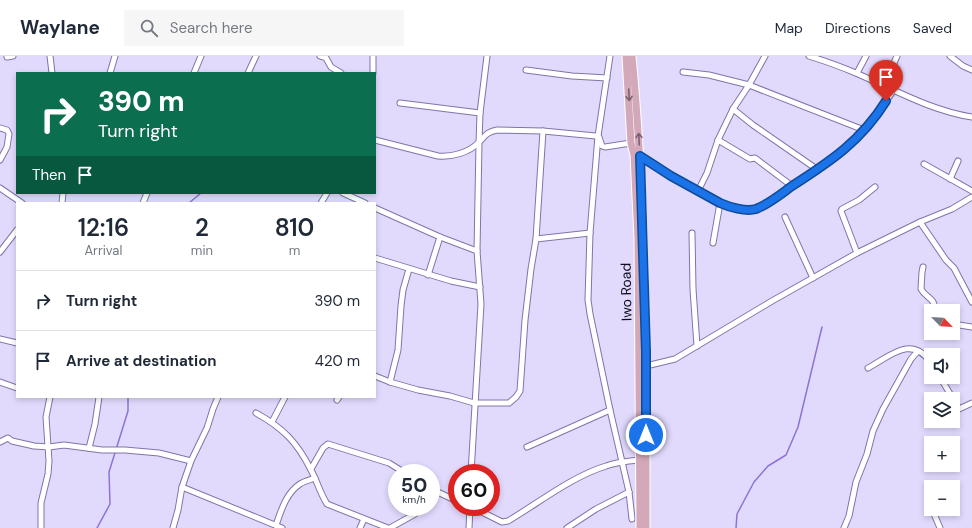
<!DOCTYPE html>
<meta charset="utf-8">
<style>
:root{--surface:#fff;--page:#f6f6f7;--text:#1f2937;--muted:#747a83;--line:#e0e1e3}
body{margin:0;font-family:"DM Sans",sans-serif;background:var(--page);color:var(--text);height:100vh;display:flex;flex-direction:column;font-size:15px;white-space:nowrap}
*{box-sizing:border-box;margin:0}
p{font-size:13px;color:var(--muted)}
.icon{flex:none;width:22px;height:22px;fill:none;stroke:currentColor;stroke-width:2;stroke-linecap:round;stroke-linejoin:round}
.map{position:relative;flex:1;overflow:hidden}
.side{position:absolute;left:16px;top:146px;width:360px;height:196px;display:flex;flex-direction:column;background:var(--surface);border-radius:0px;box-shadow:0 2px 6px #0003}
.side>*{flex:none}
.hud{position:absolute;left:16px;top:16px;width:360px;height:122px;border-radius:0px;box-shadow:0 2px 6px #0003;background:#0b6e4f;color:#fff;overflow:hidden}
.needle{width:26px;rotate:115deg}
.tools{position:absolute;left:924px;top:248px;display:grid;gap:8px}
.tools a{display:grid;place-items:center;width:36px;height:36px;border-radius:0px;background:var(--surface);box-shadow:0 2px 6px #0003;font-size:20px}
.speed{position:absolute;left:388px;top:408px;display:flex;gap:8px;font-size:20px;font-weight:700;text-align:center}
.speed>*{display:grid;place-content:center;width:52px;height:52px;border-radius:50%;background:var(--surface);box-shadow:0 2px 6px #0003;line-height:1}
.speed small{font-size:10px;font-weight:400}
.speed .limit{border:6px solid #d22;background:#fff;color:#111}
.pin{position:absolute;display:grid;place-items:center;width:34px;height:34px;color:#fff;margin:-41px -17px;border-radius:50% 50% 50% 0;rotate:-45deg;box-shadow:0 0 4px #0007}
.pin .icon{rotate:45deg}
.me{position:absolute;width:44px;margin:-22px;rotate:0deg;stroke-linejoin:round;filter:drop-shadow(0 0 3px #0008)}
.turn{display:flex;align-items:center;gap:14px;height:84px;padding:0 16px;font-size:18px}
.turn .icon{width:52px;height:52px;stroke-width:2.5}
.turn b{display:block;font-size:28px;line-height:34px}
.then{display:flex;align-items:center;height:38px;padding:0 16px;background:#0003;gap:8px;font-size:15px}
.eta{display:flex;justify-content:space-evenly;align-items:center;height:68px;text-align:center}
.eta b{font-size:24px;font-weight:600;line-height:28px}
ul{padding:0;list-style:none}
li{display:flex;align-items:center;gap:12px;height:60px;padding:0 16px;border-top:1px solid var(--line)}
li div{flex:1}
li b{display:block;font-size:15px}
li em{font-style:normal}
header{display:flex;align-items:center;gap:24px;box-sizing:border-box;height:56px;padding:0 20px;background:var(--surface);border-bottom:1px solid var(--line)}
header strong{font-size:19px}
nav{display:flex;gap:22px;margin-inline-start:auto;font-size:14px}
.search{width:280px;height:36px;background:var(--page);display:flex;align-items:center;gap:10px;box-sizing:border-box;padding:0 14px;border-radius:0px;color:var(--muted);font-size:15px}
.map>svg:first-child{display:block}
</style>
<header>
<strong>Waylane</strong>
<div class="search"><svg class="icon" aria-label="search" viewBox="0 0 24 24"><circle cx="10" cy="10" r="6"/><path d="M15 15l6 6"/></svg>Search here</div>
<nav><a>Map</a><a>Directions</a><a>Saved</a></nav>
</header>
<div class="map">
<svg width="972" height="472" viewBox="0 0 972 472">
<rect width="100%" height="100%" fill="#e2dafd"/>
<g fill="none" stroke-linecap="round" stroke-linejoin="round">
<g stroke="#8e73d2" stroke-width="1.5">
<path d="M189,147L201,137"/>
<path d="M97,472L110,448L109,416L128,355V341"/>
<path d="M736,472L737,458L754,426L768,410L786,399L798,371L822,271"/>
</g>
<defs>
<g id="minor">
<path d="M50,0L52,17"/>
<path d="M320,0L326,2L331,11L341,17"/>
<path d="M610,0L598,80L590,177L588,244L590,258L610,354L629,436L632,463"/>
<path d="M809,0C825,5 842,11 858,18C895,34 932,55 972,61"/>
<path d="M950,0L963,10L972,14"/>
<path d="M7,1L13,0"/>
<path d="M526,14L572,20L607,22"/>
<path d="M683,16L709,19L749,29L864,74"/>
<path d="M110,17L115,0"/>
<path d="M194,17L201,0"/>
<path d="M248,17L256,0"/>
<path d="M373,17V0"/>
<path d="M857,17L866,0"/>
<path d="M884,30L897,0"/>
<path d="M400,47L480,57"/>
<path d="M733,53L753,69L818,114"/>
<path d="M0,72L7,74L9,78L7,91L0,104"/>
<path d="M375,84L438,100C452,101 469,97 479,86C486,79 487,76 497,74L543,75L596,80L599,81L602,90L605,91L631,87"/>
<path d="M718,84L750,103L755,102L792,130"/>
<path d="M640,100L671,120L720,147C729,151 746,156 756,153C769,148 781,138 792,130C811,118 831,107 847,92C866,75 880,55 893,35"/>
<path d="M924,108L972,135"/>
<path d="M950,123L958,105"/>
<path d="M0,132L22,147"/>
<path d="M698,135L707,117L718,84L733,53L749,29L765,0"/>
<path d="M343,137L365,147"/>
<path d="M62,147L63,137"/>
<path d="M143,147L147,137"/>
<path d="M321,147L327,137"/>
<path d="M375,152L440,181L477,195"/>
<path d="M785,161L813,222"/>
<path d="M920,166L946,204L954,212L972,246"/>
<path d="M692,177L693,233L697,290"/>
<path d="M536,183L590,177"/>
<path d="M713,187L720,147"/>
<path d="M0,196L17,174"/>
<path d="M857,197L841,155L842,153L859,144L875,131"/>
<path d="M375,202L451,225L480,231"/>
<path d="M923,211L922,216L921,233C926,243 936,241 934,255"/>
<path d="M428,219L440,181"/>
<path d="M953,268L972,271"/>
<path d="M0,283L17,287"/>
<path d="M646,310L675,303L772,245L857,197L920,166L952,153L972,141"/>
<path d="M868,312C890,300 912,278 931,307"/>
<path d="M375,320L390,326L418,334L450,340L474,347H509L516,341L520,335L525,264L531,213L536,183L543,75"/>
<path d="M940,321L959,353L972,347"/>
<path d="M0,326L17,332"/>
<path d="M390,326L398,294L401,250L403,234L409,213"/>
<path d="M337,344L339,341"/>
<path d="M256,357C283,372 297,386 311,414C317,425 320,437 327,448L388,472"/>
<path d="M272,366L285,341"/>
<path d="M0,386L8,382L12,385L34,390L49,391L64,389L102,394H125L159,397L191,405"/>
<path d="M527,391L610,354"/>
<path d="M89,392L95,368L99,341"/>
<path d="M311,413L323,392L328,388L389,407L405,417"/>
<path d="M471,417L481,248L477,195L479,87L480,57L487,0"/>
<path d="M182,431L282,472"/>
<path d="M431,433L457,445"/>
<path d="M472,451L502,466L508,465C540,446 571,421 606,410C617,406 629,405 640,404"/>
<path d="M932,453L940,472"/>
<path d="M276,469C281,455 286,437 300,428C304,425 310,424 315,422"/>
<path d="M41,472V447L48,418L49,405L46,361L50,341"/>
<path d="M173,472L178,454L182,431L191,405L207,372L213,353L218,341"/>
<path d="M360,472L364,463"/>
<path d="M390,472L415,458"/>
<path d="M469,472L470,451"/>
<path d="M567,472L596,453L629,436"/>
<path d="M844,472L849,460L856,426L867,398L873,375L883,353L911,303L918,295"/>
</g>
<g id="major">
<path d="M626,0L631,87L634,99L638,182L640,472"/>
<path d="M632,0C647,157 646,315 646,472"/>
</g>
</defs>
<use href="#minor" stroke="#8174a8" stroke-width="7"/>
<use href="#major" stroke="#fff" stroke-width="9"/>
<use href="#minor" stroke="#fff" stroke-width="5"/>
<use href="#major" stroke="#d3a9b9" stroke-width="7"/>
</g>
<defs><path id="oneway-shaft" d="M-6 0H5M1.5-3L5.5 0L1.5 3" fill="none" stroke-width="1.6" stroke-linecap="round" stroke-linejoin="round"/></defs>
<g stroke="#7b6173">
<use href="#oneway-shaft" transform="translate(629 39) rotate(87)"/>
<use href="#oneway-shaft" transform="translate(639 83) rotate(-93)"/>
</g>
<g fill="none" stroke-linecap="round" stroke-linejoin="round">
<defs>
<path id="route" d="M646,379V296L640,100L671,120L720,147C729,151 746,156 756,153C769,148 781,138 792,130C831,105 861,85 886,45"/>
</defs>
<use href="#route" stroke="#114b97" stroke-width="10"/>
<use href="#route" stroke="#1a73e8" stroke-width="7"/>
</g>
<g text-anchor="middle" dominant-baseline="central" stroke-width="4" stroke-linejoin="round" paint-order="stroke">
<g font-size="14" fill="#100a1e" stroke="#e2dafd">
<text transform="translate(626 236) rotate(-91)">Iwo Road</text>
</g>
</g>
</svg>
<div class="tools">
<a><svg class="needle" viewBox="-14 -14 28 28"><path d="M0-13l5 13h-10z" fill="#e53935"/><path d="M0 13l5-13h-10z" fill="#747a83"/></svg></a>
<a><svg class="icon" aria-label="sound" viewBox="0 0 24 24"><path d="M4 9h4l5-4v14l-5-4H4zM17 9q2 3 0 6"/></svg></a>
<a><svg class="icon" aria-label="layers" viewBox="0 0 24 24"><path d="M12 4l9 5-9 5-9-5zM3 14l9 5 9-5"/></svg></a>
<a>+</a>
<a>−</a>
</div>
<div class="speed"><div>50<small>km/h</small></div><div class="limit">60</div></div>
<div class="pin" style="left:886px;top:45px;background:#d93025"><svg class="icon" aria-label="arrive" viewBox="0 0 24 24"><path d="M6 21V4h12l-3 4 3 4H6"/></svg></div>
<svg class="me" style="left:646px;top:379px" viewBox="-20 -20 40 40"><circle r="17" fill="#1a73e8" stroke="#fff" stroke-width="3"/><path d="M0-11L8 9 0 5-8 9z" fill="#fff"/></svg>
<div class="hud">
<div class="turn"><svg class="icon" aria-label="right" viewBox="0 0 24 24"><path d="M7 20v-9h11M14 6l5 5-5 5"/></svg><div><b>390 m</b>Turn right</div></div>
<div class="then">Then<svg class="icon" aria-label="arrive" viewBox="0 0 24 24"><path d="M6 21V4h12l-3 4 3 4H6"/></svg></div>
</div>
<section class="side">
<div class="eta">
<div><b>12:16</b><p>Arrival</p></div>
<div><b>2</b><p>min</p></div>
<div><b>810</b><p>m</p></div>
</div>
<ul>
<li><svg class="icon" aria-label="right" viewBox="0 0 24 24"><path d="M7 20v-9h11M14 6l5 5-5 5"/></svg><div><b>Turn right</b></div><em>390 m</em></li>
<li><svg class="icon" aria-label="arrive" viewBox="0 0 24 24"><path d="M6 21V4h12l-3 4 3 4H6"/></svg><div><b>Arrive at destination</b></div><em>420 m</em></li>
</ul>
</section>
</div>
